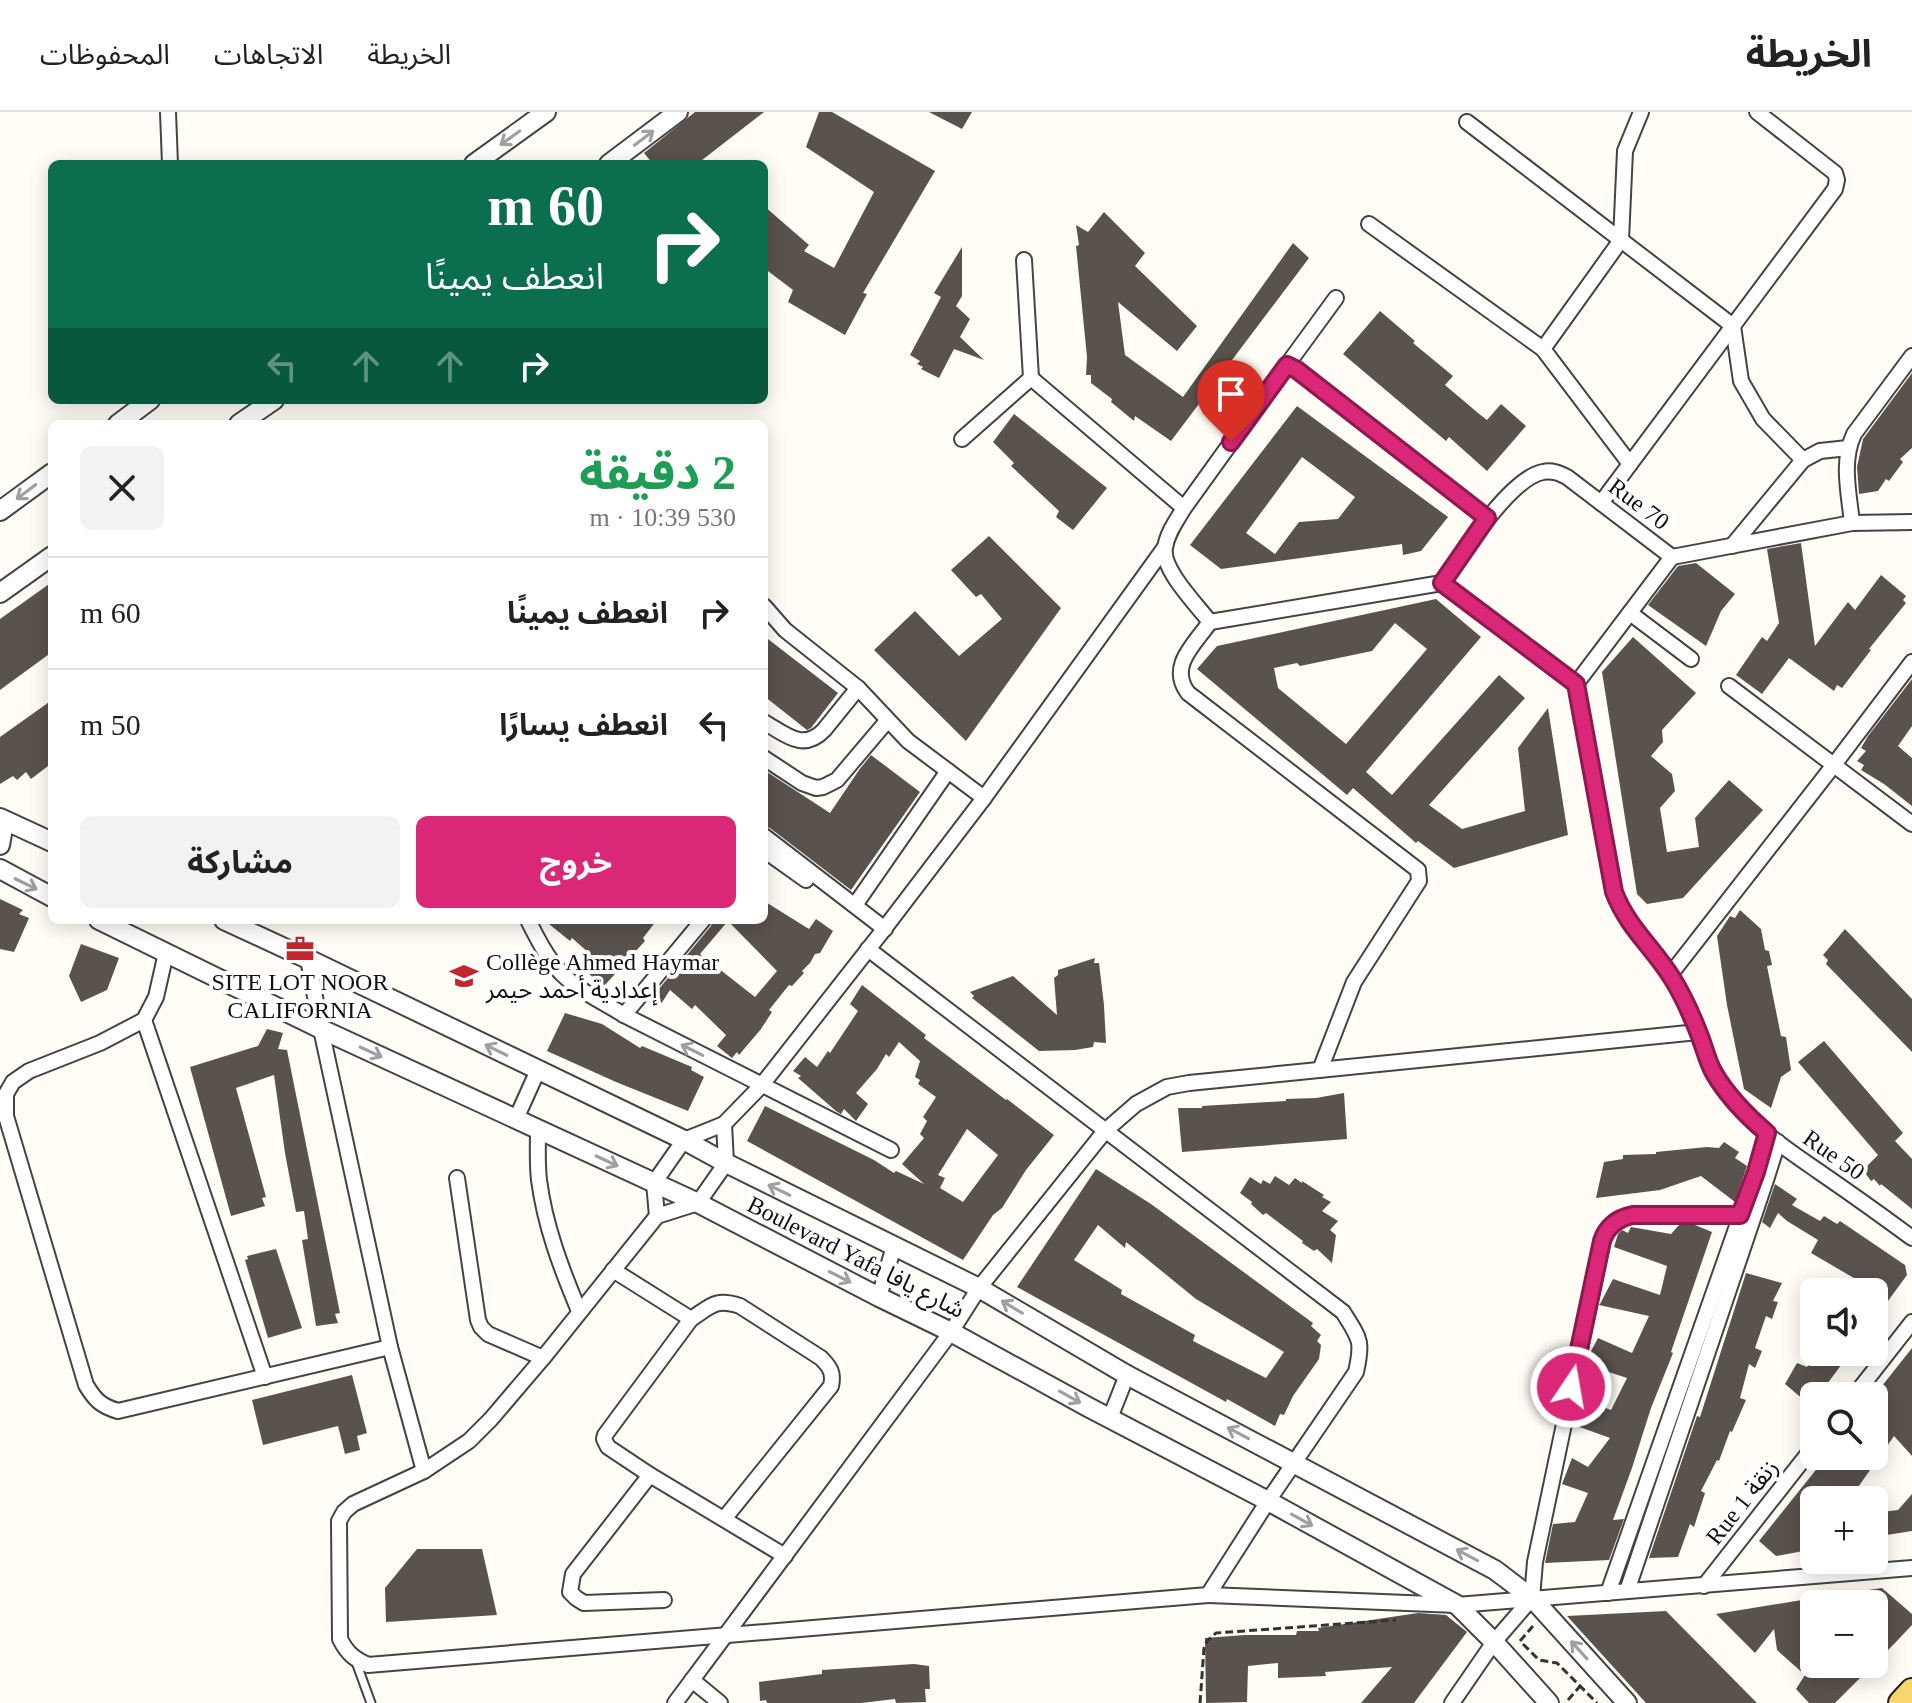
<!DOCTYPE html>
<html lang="ar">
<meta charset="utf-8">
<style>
:root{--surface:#fff;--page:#f2f2f2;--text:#222;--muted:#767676;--line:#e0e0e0;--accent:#db2777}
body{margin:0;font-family:"Times New Roman","Noto Sans Arabic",serif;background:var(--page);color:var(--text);direction:rtl;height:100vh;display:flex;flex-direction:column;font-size:30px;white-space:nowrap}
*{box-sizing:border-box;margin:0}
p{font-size:26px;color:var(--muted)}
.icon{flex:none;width:44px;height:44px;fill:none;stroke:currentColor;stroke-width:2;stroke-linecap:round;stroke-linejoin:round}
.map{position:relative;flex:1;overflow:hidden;direction:ltr}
.drawer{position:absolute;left:48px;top:308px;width:720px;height:504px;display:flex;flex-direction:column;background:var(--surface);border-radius:12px;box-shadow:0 4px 20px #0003;direction:rtl}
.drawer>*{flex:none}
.top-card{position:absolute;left:48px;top:48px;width:720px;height:244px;border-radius:12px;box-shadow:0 4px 20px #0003;direction:rtl;background:#0b6e4f;color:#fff;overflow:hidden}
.tools{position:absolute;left:1800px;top:1166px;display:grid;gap:16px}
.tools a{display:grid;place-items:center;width:88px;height:88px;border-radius:12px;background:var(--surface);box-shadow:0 4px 20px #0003;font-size:40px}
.pin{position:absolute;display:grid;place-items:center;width:68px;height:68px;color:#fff;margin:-82px -34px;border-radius:50% 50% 50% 0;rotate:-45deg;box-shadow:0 0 8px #0007}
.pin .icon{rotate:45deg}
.me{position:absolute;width:88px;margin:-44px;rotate:12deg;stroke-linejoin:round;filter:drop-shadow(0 0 6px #0008)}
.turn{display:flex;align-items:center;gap:28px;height:168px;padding:0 32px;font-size:36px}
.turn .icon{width:104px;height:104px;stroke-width:2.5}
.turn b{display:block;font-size:56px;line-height:68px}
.lanes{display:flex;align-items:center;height:76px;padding:0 32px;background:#0003;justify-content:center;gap:40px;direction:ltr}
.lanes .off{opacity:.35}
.round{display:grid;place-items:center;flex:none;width:84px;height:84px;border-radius:12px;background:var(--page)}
.headline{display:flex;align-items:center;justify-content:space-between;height:136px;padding:0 32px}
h1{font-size:48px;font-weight:700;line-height:60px;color:#1e9e55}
.cta{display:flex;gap:16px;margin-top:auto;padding:16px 32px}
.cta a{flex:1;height:92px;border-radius:12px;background:var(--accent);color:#fff;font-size:32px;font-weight:700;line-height:92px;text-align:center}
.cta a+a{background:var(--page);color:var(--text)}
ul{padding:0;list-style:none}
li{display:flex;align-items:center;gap:24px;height:112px;padding:0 32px;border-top:2px solid var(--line)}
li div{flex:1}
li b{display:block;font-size:30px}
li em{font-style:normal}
header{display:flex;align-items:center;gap:48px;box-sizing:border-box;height:112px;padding:0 40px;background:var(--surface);border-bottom:2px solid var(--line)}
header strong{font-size:38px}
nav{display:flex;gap:44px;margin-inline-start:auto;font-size:28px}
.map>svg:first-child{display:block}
</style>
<header>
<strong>الخريطة</strong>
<nav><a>الخريطة</a><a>الاتجاهات</a><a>المحفوظات</a></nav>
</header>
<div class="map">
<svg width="1912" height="1591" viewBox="0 0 1912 1591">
<rect width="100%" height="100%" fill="#fffdf5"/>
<g fill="#5a524d" fill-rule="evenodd">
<path d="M695,0H764L697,52H653L644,41Z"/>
<path d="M819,0H832L935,59L863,181L867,182L845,223L788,190L793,178L764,156V94L809,133L804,139L834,156L874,80L806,35Z"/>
<path d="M929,0H972L962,17Z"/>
<path d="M1104,100L1145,141L1135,154L1197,214L1177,239L1118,190L1125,243L1183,285L1293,131L1309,146L1171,329L1135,304L1134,309L1111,290L1112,287L1091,271V263H1086L1087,245L1076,134L1079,133L1076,113L1088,120Z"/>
<path d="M962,135V184L956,194L970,207L960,225L984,248L954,237L939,266L921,257L923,255L917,252L920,249L910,243L941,185L934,181Z"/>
<path d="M1380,199L1415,229L1413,231L1453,264L1445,273L1478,301L1487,308L1501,292L1526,314L1487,359L1449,325L1446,329L1343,242Z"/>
<path d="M1912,261V336L1900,347L1903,350L1889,369L1886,367L1878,379L1859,382L1857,355L1863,327Z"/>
<path d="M1297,294L1448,405L1421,439L1403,443L1402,432L1221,457L1190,433ZM1302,345L1355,385L1338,407L1299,410L1275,442L1246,421Z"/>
<path d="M1014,302L1107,376L1073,418L1056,405L1059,399L1011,354L1014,351L993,330Z"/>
<path d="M989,424L1061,496L966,629L874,538L915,499L959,544L1002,507L981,482L976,485L951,458Z"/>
<path d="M1801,431L1815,534L1848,490L1855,498L1881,463L1906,484L1903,488L1906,491L1869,537L1871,538L1842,576L1837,573L1834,579L1789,546L1762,582L1736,563L1762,525L1767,529L1779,511L1767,437Z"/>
<path d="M1696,451L1735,482L1721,499L1706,534L1648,493L1678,454Z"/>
<path d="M52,470V540L0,578V507Z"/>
<path d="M1436,487L1481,525L1366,660L1392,683L1499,563L1525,586L1429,693L1462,717L1525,699L1518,636L1548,596L1568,723L1454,756L1418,729L1416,731L1353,676L1347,683L1197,557L1217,534ZM1395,511L1427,537L1346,632L1278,576L1274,556L1297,551L1300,554L1372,539Z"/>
<path d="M764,524L838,581L811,616L807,618L764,584Z"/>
<path d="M1633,525L1696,581L1662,618L1663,630L1651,644L1672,662L1675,679L1660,696L1667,740L1699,735L1695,706L1729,668L1763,698L1683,786L1647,792L1637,782L1602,560Z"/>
<path d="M1912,567V614L1898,634L1912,646V694L1884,672L1861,658L1864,653L1857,649L1866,639L1861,636L1868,624Z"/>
<path d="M52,588V651L31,667L26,660L17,668L13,664L0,672V625Z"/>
<path d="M871,643L920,680L851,778L770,716L764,714V658L830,701L859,658Z"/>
<path d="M0,787L23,798L19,802L29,806L14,840L0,837Z"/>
<path d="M764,789L809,817L816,807L833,819L820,841L815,842L810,851L802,859L804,861L792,874L789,873L769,898L772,900L761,917L739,943L737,940L732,946L717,934L726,923L695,893L692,897L670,878L661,892L653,884L711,814L713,808H764ZM728,809L777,859L755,885L700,842Z"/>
<path d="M1740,798L1761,817L1765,838L1769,839L1772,853L1767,854L1781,924L1786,925L1791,958L1781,965L1771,996L1744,977L1727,893L1717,824L1730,804L1735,806Z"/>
<path d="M544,808H657L643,826L645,829L604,874L589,862L598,849L572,826L570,829Z"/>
<path d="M1845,817L1912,887V940L1826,852L1828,848L1823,843Z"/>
<path d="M81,832L119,846L107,878L81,890L69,864Z"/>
<path d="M1095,846L1094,851H1099L1104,893L1106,931L1094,930L1093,935L1075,938L1039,939L972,886L974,884L970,880L1013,864L1057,903L1054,866L1058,863V858Z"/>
<path d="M862,873L926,923L924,926L1006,988L1007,987L1054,1023L1026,1058L1002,1096L993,1103L963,1148L747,1029L765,994L874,1048L894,1061L896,1059L924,1072L902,1052L924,1026L920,1022L927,1009L923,1005L936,985L918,972L920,968L915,965L920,949L899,930L889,945L886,942L877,957L856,981L868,992L856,1009L844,997L841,1002L836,999L798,966L801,964L793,959L805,945L817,955L828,939L830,941L858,899L850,892ZM967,1017L998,1043L963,1090L940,1076L945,1066L938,1063Z"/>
<path d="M565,901L602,912L640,936L642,934L692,955L691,958L704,965L688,999L616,970L547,939Z"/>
<path d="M267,917L283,921L278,937L287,938L340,1201L335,1202L338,1211L316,1214L302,1128L308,1127L304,1099L296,1100L285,1041L274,963L236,976L266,1085L262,1086L265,1094L231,1104L190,955L258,934Z"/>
<path d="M1824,929L1903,1021L1895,1029L1912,1047V1097L1881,1072L1880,1074L1874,1067L1871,1069L1863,1058L1878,1043L1798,950Z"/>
<path d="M1344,981L1347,1027L1182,1040L1178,996H1202V994L1286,989V987L1316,986Z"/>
<path d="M1724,1030L1739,1040L1735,1046L1747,1054L1735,1090L1701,1064L1660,1078L1596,1086L1604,1050L1623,1047V1043L1656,1042V1040L1707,1035L1719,1036Z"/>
<path d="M1096,1057L1151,1092L1313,1211L1311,1214L1321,1223L1317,1229L1321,1233L1319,1247L1293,1284L1284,1303L1280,1302L1275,1314L1227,1287L1226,1290L1017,1175ZM1098,1113L1125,1136L1126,1130L1196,1187L1284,1240L1266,1266L1193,1229L1195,1223L1121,1182L1122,1178L1074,1148Z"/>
<path d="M1275,1064L1289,1073L1295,1066L1302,1071V1069L1324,1083L1322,1085L1331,1090L1322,1099L1338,1109L1330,1118L1336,1123L1332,1151L1317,1137L1314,1139L1302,1131L1303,1129L1266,1101L1263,1103L1251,1092L1252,1090L1240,1081L1250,1065L1261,1072L1263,1068L1270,1072Z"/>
<path d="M1775,1072L1797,1087L1792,1093L1820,1109L1824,1104L1837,1112L1840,1109L1905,1153L1907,1163L1874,1208V1180H1853L1859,1169L1811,1141L1818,1128L1787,1109L1778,1101L1770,1116L1762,1110Z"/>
<path d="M1679,1113H1695L1712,1120L1671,1240L1673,1241L1651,1296L1632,1356L1613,1408L1624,1407L1609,1448L1545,1451L1553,1412L1575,1410L1588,1381L1562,1372L1572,1346L1588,1355L1610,1326L1574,1313L1585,1288L1611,1298L1627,1266L1587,1253L1588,1245L1598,1226L1632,1241L1649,1204L1599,1193L1600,1192L1613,1167L1660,1183L1667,1154L1614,1135L1618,1122L1622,1118L1628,1121L1631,1115L1671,1122Z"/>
<path d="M276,1137L302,1216L268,1226L245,1148L248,1147L247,1144Z"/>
<path d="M1746,1161L1782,1171L1773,1189L1778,1190L1772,1207L1766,1204L1755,1236L1762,1239L1755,1256L1749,1252L1740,1286L1746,1288L1732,1320L1730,1319L1719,1349L1717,1348L1701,1379L1705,1381L1694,1415L1690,1412L1678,1445L1649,1446L1697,1304L1700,1305Z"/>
<path d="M1912,1236V1344L1894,1324L1849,1388H1814V1437L1776,1444L1759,1429L1827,1344H1874V1284Z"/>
<path d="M1817,1240H1851L1818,1284H1814V1290L1811,1294L1785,1272L1797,1251L1807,1255Z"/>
<path d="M352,1263L367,1321L357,1324L360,1338L345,1342L338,1314L263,1333L252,1288Z"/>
<path d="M1912,1382V1419L1874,1425V1401L1898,1398Z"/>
<path d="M417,1437H482L497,1503L386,1510L385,1476Z"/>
<path d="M1882,1476L1912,1502V1513L1895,1531L1835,1591H1809L1796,1577L1805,1563L1777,1538L1774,1517L1755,1541L1716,1502L1814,1486V1552H1874V1492H1834L1833,1483Z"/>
<path d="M1666,1499L1757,1591H1646L1567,1504Z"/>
<path d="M1418,1501L1446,1503L1467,1520L1414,1591H1361L1392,1555L1325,1560L1326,1564L1278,1566V1551L1248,1554L1247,1590L1206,1591L1205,1526L1245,1523H1296L1297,1519H1319L1318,1516Z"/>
<path d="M914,1552L929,1554L930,1577H925L926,1590L896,1591L895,1587L861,1591H767L766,1588L760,1589L759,1570L822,1562V1558Z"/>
</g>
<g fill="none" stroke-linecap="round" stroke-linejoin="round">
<defs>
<path id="service" d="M356,1550L371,1591"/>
<g id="minor">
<path d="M168,0L170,52"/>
<path d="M1467,10L1733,214L1741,269L1763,307L1803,348"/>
<path d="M1369,112L1543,237L1630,352"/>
<path d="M1024,148L1031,266"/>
<path d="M1543,237L1621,128L1625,39L1641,0"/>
<path d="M1287,253L1336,186"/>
<path d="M962,327L1031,266L1184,396"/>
<path d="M1601,391L1835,77L1837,68L1835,61L1757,0"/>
<path d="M1852,411C1849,381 1841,350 1854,322L1912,244"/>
<path d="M1732,434L1803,348L1820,339L1848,336"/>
<path d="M1442,471L1576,572L1614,780C1627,815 1652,834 1671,865C1695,901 1701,945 1726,980C1750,1013 1785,1036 1818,1059C1850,1081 1881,1103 1912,1126"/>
<path d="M1442,471L1210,510C1197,493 1161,457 1165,436C1167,421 1177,408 1184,396L1287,253L1297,258L1487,406"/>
<path d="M1442,471C1461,443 1510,366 1543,360C1552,358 1559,361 1567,365L1672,445L1852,411L1912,410"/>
<path d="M764,494L785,518L858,576L908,629L984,686"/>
<path d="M1630,501L1691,547"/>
<path d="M1210,510C1194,533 1168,554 1188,581L1418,758L1419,769L1354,870L1320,958"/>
<path d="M1576,572L1672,445"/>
<path d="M1729,574L1912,712"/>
<path d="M764,610C785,622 803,640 824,618L858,576"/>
<path d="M764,646L802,671L816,676L823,675L837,668L887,609"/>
<path d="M764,724L885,817"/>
<path d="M764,738L806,768"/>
<path d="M855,793L948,659"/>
<path d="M528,808C537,826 547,846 561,861C579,879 603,890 624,903L891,1038"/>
<path d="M166,841L156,885L144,908L100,931L29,959L13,970L6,982V1004L86,1273C95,1288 101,1294 118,1299L390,1235"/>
<path d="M308,847L321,917L390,1235L424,1359L469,1329L491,1307L543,1246L657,1104L698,1091L726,1051L724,1012"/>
<path d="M1670,863L1833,654L1912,550"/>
<path d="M624,903L703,808"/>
<path d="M144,908L265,1265"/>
<path d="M516,1007L538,958"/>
<path d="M538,1017C538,1034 537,1051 539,1068C545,1114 561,1156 579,1199"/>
<path d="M457,1066L478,1208L481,1215L488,1222L543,1246"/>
<path d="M657,1104L654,1071L684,1028L724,1012L761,974L881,821L984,686L1165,435"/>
<path d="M613,1158L691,1207L605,1323L604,1327L608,1335L650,1363L785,1444"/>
<path d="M879,1185L894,1134"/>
<path d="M691,1207C711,1194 715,1186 740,1194L821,1246C830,1255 834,1261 831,1274L724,1407"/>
<path d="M1854,1284L1912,1210"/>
<path d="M1110,1306L1127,1263"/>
<path d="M424,1359L353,1392L344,1400L339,1409L340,1527C347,1541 354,1547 368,1553L1208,1483L1268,1389L1356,1260C1363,1229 1360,1227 1343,1200L868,837"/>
<path d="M650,1363L573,1462L570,1480L576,1486L584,1491L664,1488"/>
<path d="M1704,1474L1814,1334"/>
<path d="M1627,1479L1766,1068L1778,1030"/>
<path d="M1608,1481L1756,1060L1767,1021"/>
<path d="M1208,1483L1457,1493L1912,1456"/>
<path d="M692,1568L720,1591"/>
<path d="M675,1591L951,1220L979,1176L1105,1019L1136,992L1167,975L1189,971L1698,920"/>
<path d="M1452,1591L1494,1530L1532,1486L1535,1450L1604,1122L1619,1107L1633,1103H1740"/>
</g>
<g id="tertiary">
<path d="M474,52L546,0"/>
<path d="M609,52L678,0"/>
<path d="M118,312L150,288"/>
<path d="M239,312L274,288"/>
<path d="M0,399L52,361"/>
<path d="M0,481L52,444"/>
<path d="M0,706L52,730"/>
<path d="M0,709L3,716L0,733"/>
<path d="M0,757L52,785"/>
<path d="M99,808L321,917L698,1091L879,1185L951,1220L1088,1295L1268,1389L1457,1493L1494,1530L1549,1591"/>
<path d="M224,808L308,847L684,1028L726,1051L979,1176L1127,1263L1495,1458L1532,1486L1627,1591"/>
</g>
<path id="primary" d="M1901,1591L1912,1579"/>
</defs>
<use href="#service" stroke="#444" stroke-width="11"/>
<use href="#minor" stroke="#444" stroke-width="18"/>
<use href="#tertiary" stroke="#444" stroke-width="22"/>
<use href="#primary" stroke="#222" stroke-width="28"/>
<g stroke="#333" stroke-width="3" stroke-dasharray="8 4" stroke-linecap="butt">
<path d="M1520,1529L1533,1514"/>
<path d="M1523,1532L1539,1548L1557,1551L1597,1591"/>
<path d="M1568,1588L1581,1573"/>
<path d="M1200,1591L1204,1536L1207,1529L1216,1521L1396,1508"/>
</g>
<use href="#service" stroke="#fff" stroke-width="7"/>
<use href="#minor" stroke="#fff" stroke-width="14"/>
<use href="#tertiary" stroke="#fff" stroke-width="18"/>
<use href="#primary" stroke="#f9d66b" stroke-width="24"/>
</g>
<defs><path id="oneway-shaft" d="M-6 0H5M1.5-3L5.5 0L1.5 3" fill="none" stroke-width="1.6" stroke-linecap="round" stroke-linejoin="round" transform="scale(2)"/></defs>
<g stroke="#a0a0a0">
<use href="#oneway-shaft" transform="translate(510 26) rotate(144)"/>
<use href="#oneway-shaft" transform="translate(644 26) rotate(-37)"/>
<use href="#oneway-shaft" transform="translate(26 380) rotate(143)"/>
<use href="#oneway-shaft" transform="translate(26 772) rotate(26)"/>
<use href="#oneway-shaft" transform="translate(496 938) rotate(-154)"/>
<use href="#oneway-shaft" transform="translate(692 938) rotate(-153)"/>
<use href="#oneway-shaft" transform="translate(371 940) rotate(25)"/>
<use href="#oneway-shaft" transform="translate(607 1049) rotate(25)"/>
<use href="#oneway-shaft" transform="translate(779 1078) rotate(-154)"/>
<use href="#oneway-shaft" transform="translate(840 1165) rotate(27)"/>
<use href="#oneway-shaft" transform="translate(1012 1195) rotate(-149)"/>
<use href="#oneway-shaft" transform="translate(1070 1285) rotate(29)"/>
<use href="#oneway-shaft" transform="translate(1238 1321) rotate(-152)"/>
<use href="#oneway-shaft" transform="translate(1302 1408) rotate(29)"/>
<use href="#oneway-shaft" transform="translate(1467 1443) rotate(-152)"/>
<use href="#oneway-shaft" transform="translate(1579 1538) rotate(-132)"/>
</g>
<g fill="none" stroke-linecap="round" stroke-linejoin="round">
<defs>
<path id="route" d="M1231,330L1287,253L1297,258L1487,406L1442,471L1576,572L1614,780C1628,816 1652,834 1672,866C1684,885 1693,906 1701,927C1705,938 1708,951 1714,961C1728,985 1746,1003 1767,1021L1756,1060L1740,1103H1633C1618,1106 1607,1114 1602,1129L1571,1275"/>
</defs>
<use href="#route" stroke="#8e194d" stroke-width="20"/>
<use href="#route" stroke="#db2777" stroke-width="14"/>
</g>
<defs>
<symbol id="office-bare" viewBox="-9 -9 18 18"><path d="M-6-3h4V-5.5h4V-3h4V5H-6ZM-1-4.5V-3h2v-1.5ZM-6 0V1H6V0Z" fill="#c4262e" stroke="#fff" stroke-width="2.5" paint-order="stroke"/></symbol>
<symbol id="school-bare" viewBox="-9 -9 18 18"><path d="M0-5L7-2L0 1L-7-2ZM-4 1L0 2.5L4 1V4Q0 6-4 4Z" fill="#c4262e" stroke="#fff" stroke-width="2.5" paint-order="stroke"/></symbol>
</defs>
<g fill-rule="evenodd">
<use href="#office-bare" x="280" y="817" width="40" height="40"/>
<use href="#school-bare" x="444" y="844" width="40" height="40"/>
</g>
<g text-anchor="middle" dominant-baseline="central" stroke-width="8" stroke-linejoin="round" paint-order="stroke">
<g font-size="24" fill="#111" stroke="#fff">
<text transform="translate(1639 392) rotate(37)">Rue 70</text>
<text transform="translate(1834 1043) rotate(35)">Rue 50</text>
<text transform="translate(856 1145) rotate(27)">Boulevard Yafa شارع يافا</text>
<text transform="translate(1742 1390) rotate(-52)">Rue 1 زنقة</text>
</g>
<g font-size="24" fill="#111" stroke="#fff" text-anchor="start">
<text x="486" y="850">Collège Ahmed Haymar<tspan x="486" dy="28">إعدادية أحمد حيمر</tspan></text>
<text x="300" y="870" text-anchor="middle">SITE LOT NOOR<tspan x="300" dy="28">CALIFORNIA</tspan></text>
</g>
</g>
</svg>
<div class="tools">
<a><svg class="icon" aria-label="sound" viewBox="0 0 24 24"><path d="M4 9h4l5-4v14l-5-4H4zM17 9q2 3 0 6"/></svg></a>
<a><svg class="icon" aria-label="search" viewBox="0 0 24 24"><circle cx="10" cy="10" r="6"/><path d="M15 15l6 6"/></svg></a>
<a>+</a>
<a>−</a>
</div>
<div class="pin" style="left:1231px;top:330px;background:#d93025"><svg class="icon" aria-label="arrive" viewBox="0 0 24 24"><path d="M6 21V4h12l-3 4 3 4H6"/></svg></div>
<svg class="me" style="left:1571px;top:1275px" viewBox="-20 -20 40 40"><circle r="17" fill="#db2777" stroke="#fff" stroke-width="3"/><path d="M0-11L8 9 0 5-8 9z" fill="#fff"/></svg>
<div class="top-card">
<div class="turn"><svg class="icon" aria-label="right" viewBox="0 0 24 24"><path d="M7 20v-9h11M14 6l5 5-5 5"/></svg><div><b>60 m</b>انعطف يمينًا</div></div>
<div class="lanes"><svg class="icon off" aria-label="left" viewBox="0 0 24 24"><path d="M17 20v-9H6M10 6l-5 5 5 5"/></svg><svg class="icon off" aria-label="ahead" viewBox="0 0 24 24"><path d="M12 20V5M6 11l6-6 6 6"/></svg><svg class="icon off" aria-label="ahead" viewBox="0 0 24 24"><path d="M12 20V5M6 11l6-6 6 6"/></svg><svg class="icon" aria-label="right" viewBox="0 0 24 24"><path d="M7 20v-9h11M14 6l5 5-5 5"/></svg></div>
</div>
<section class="drawer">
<div class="headline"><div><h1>2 دقيقة</h1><p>530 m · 10:39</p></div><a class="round"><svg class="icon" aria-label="close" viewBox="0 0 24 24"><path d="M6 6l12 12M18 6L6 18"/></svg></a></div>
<ul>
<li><svg class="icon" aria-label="right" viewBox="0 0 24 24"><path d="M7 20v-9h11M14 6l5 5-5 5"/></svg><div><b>انعطف يمينًا</b></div><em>60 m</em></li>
<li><svg class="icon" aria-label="left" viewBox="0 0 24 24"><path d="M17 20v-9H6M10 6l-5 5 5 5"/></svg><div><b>انعطف يسارًا</b></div><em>50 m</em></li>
</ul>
<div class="cta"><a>خروج</a><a>مشاركة</a></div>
</section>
</div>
